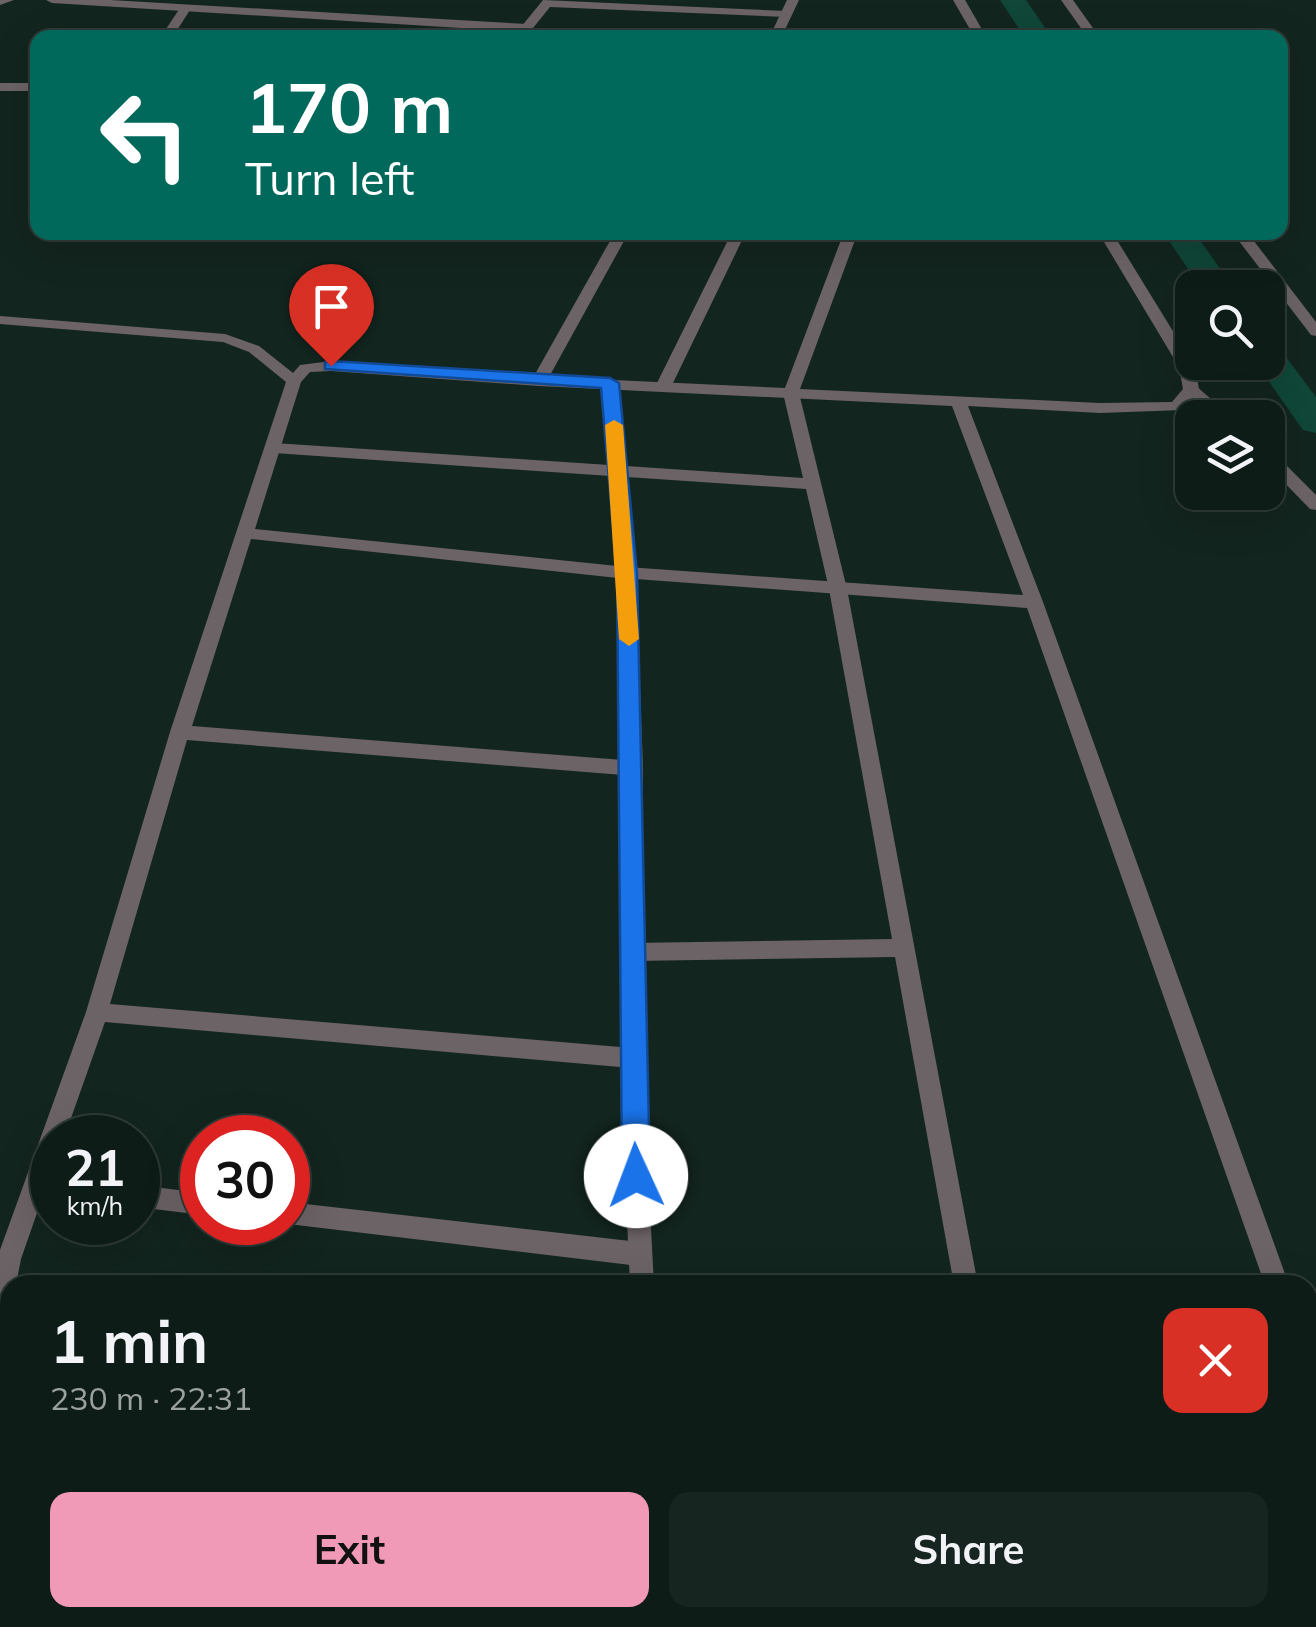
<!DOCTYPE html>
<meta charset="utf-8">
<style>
:root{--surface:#0e1c17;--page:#172520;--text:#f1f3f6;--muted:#9ba1a1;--line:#2e3a36;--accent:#f09ab7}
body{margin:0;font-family:Mulish,sans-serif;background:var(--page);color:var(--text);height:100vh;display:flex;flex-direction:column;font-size:38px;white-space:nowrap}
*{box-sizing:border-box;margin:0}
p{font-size:32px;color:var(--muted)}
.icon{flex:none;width:55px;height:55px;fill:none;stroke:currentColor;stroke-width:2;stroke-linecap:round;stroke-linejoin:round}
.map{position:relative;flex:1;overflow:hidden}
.sheet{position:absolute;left:0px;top:1275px;width:1318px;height:352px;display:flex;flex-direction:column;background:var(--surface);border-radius:30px 30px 0 0;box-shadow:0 10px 40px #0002,0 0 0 2px var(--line)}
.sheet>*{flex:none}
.guide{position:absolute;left:30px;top:30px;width:1258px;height:210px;border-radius:20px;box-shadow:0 10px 40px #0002,0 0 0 2px var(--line);background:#00695c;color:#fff;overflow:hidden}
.fabs{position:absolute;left:1175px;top:270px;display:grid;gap:20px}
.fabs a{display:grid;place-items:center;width:110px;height:110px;border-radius:20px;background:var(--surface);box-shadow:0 10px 40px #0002,0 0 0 2px var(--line);font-size:50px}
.speed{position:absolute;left:30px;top:1115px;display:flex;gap:20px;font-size:50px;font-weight:700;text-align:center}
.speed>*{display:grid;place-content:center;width:130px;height:130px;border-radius:50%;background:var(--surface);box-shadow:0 10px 40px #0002,0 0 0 2px var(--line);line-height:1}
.speed small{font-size:25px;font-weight:400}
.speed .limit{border:15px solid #d22;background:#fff;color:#111}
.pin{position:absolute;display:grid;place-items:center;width:85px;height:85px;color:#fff;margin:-102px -42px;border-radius:50% 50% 50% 0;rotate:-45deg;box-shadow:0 0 10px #0007}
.pin .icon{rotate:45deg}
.me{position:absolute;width:110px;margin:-55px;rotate:358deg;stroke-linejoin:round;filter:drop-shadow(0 0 8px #0008)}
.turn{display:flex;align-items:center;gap:35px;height:210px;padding:0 50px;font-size:45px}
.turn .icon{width:130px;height:130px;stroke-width:2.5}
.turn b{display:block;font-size:70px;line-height:85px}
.round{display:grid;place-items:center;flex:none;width:105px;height:105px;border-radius:20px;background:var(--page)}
.headline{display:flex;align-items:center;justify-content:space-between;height:170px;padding:0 50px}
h1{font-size:60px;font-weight:700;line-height:75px}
.button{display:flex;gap:20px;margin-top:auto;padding:20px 50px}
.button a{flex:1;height:115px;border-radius:20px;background:var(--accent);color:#111;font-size:40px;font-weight:700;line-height:115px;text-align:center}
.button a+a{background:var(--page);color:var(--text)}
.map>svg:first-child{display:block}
</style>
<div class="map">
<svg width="1316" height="1627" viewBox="0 0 1316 1627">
<rect width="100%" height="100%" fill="#13251f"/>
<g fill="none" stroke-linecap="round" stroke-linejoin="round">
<g fill="#104738" fill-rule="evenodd">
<path d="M1000,0H1026L1052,38H1025Z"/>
<path d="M1163,232H1194L1234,288H1201Z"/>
<path d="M1268,346L1280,349L1316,397V433L1303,430L1255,362H1268Z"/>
</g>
<g fill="#6c6366" fill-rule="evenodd">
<path d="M0,0H14L0,5Z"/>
<path d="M46,0H110L527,24L533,28L527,32L52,3Z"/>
<path d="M787,0H799L781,38H769Z"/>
<path d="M732,232H746L672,385L664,390L659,388L656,385Z"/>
<path d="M610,378L618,383L626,466L803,478L783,393L791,388L799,393L847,589L978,1285H954L895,957L632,961L624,958L621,952L624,946L632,943L892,939L829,589L806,489L627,477L636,573L627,579L618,573L610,476L274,453L266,448L274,443L609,465L602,383Z"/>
<path d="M1191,384L1196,386L1233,418H1215L1186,392L1183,389Z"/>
<path d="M1268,452L1274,453L1316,495V510L1310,509L1268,466Z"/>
<path d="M138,1185L202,1193V1215L138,1207Z"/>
<path d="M288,1202L639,1242L648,1246L651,1254L648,1262L639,1266L288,1224L283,1222H288Z"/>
</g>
<g fill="#6c6366" fill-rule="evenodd">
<path d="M543,0L786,11L792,14L786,17L550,7L525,38H512Z"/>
<path d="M953,0H965L987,38H975Z"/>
<path d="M1061,0H1073L1100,38H1088Z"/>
<path d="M180,8L190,10L172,38H160Z"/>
<rect x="0" y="83" width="38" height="8"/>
<path d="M615,232H629L549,377L785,388L844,232H858L800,389L1100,403L1172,402L1183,389L1179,367L1098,232H1112L1195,367L1199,389L1183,410L1100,413L968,406L1043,602L1289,1285H1265L1027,608L636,579L643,768L642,1058L654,1285H630L620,1067L105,1022L64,1138H52V1170L21,1259L16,1285H10V1310L0,1316V1250L86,1012L170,732L286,382L249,352L223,342L0,324V316L225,334L259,346L293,373L300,365L331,361L534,376ZM331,371L539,386L952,406L1023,595L627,567L255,529L301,382L310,372ZM251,539L618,578L623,760L192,726ZM187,740L623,775L620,1047L110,1004Z"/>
<path d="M1232,232H1247L1316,322V336L1311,335Z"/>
<path d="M0,1357L10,1362V1394L0,1389Z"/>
<path d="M1308,1358L1316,1361V1408L1308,1405Z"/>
<path d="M1316,1515V1545L1308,1549V1519Z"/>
<rect x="694" y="1618" width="28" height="9"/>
</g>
</g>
<path fill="#1a73e8" stroke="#114b97" stroke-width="2.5" d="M331,361L610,378L619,383L637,573L650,1176L646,1185L636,1188L626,1185L622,1176L617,573L601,388L325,369V362Z"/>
<path fill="#f59e0b" d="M614,420L623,425L639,639L629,646L619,639L605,425Z"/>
</svg>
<div class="fabs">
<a><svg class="icon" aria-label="search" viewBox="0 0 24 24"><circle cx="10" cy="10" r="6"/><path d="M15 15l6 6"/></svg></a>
<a><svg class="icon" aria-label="layers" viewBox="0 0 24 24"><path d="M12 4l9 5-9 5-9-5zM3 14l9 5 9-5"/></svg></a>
</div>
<div class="speed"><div>21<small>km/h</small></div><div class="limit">30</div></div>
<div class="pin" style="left:331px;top:366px;background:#d93025"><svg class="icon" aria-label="arrive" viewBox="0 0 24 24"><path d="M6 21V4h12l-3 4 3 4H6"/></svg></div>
<svg class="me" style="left:636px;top:1176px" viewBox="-20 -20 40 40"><circle r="19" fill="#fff"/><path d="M0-13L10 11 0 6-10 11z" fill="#1a73e8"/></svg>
<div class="guide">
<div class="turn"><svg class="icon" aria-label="left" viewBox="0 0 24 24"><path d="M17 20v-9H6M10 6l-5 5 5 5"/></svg><div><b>170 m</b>Turn left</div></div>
</div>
<section class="sheet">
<div class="headline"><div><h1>1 min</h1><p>230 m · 22:31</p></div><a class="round" style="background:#d93025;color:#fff"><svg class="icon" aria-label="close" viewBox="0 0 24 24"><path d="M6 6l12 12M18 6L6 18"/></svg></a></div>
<div class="button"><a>Exit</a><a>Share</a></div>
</section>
</div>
